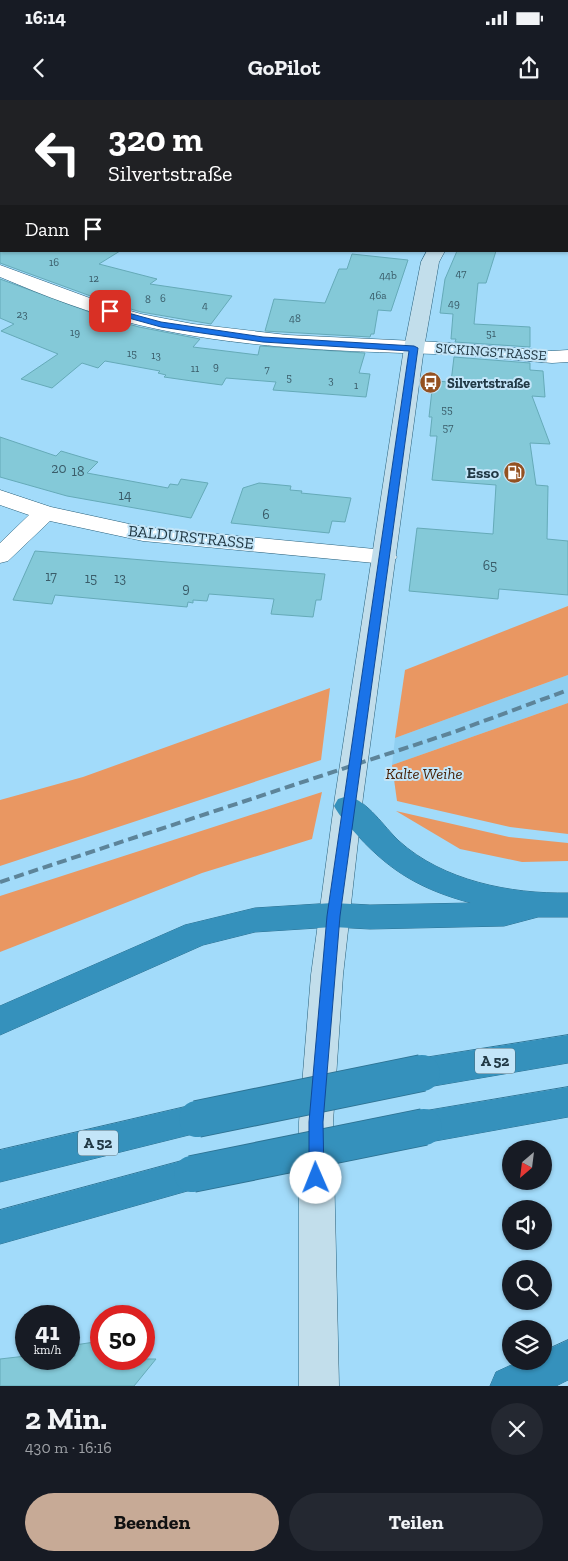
<!DOCTYPE html>
<html lang="de">
<meta charset="utf-8">
<style>
:root{--surface:#171b24;--page:#242831;--text:#f1f3f6;--muted:#9ea1a6;--accent:#c7aa96}
body{margin:0;font-family:"Zilla Slab",serif;background:var(--page);color:var(--text);height:100vh;display:flex;flex-direction:column;font-size:19px;white-space:nowrap}
*{box-sizing:border-box;margin:0}
p{font-size:16px;color:var(--muted)}
.icon{flex:none;width:28px;height:28px;fill:none;stroke:currentColor;stroke-width:2;stroke-linecap:round;stroke-linejoin:round}
.map{position:relative;height:1286px;overflow:hidden}
.sheet{display:flex;flex-direction:column;background:var(--surface);flex:1}
.sheet>*{flex:none}
.top-card{position:absolute;left:0px;top:0px;width:569px;height:152px;box-shadow:0 1px 4px #0004;background:#202124;color:#fff;overflow:hidden}
.needle{width:32px;rotate:208deg}
.controls{position:absolute;left:502px;top:1040px;display:grid;gap:10px}
.controls a{display:grid;place-items:center;width:50px;height:50px;border-radius:50%;background:var(--surface);box-shadow:0 1px 4px #0004;font-size:25px}
.speed{position:absolute;left:15px;top:1205px;display:flex;gap:10px;font-size:25px;font-weight:700;text-align:center}
.speed>*{display:grid;place-content:center;width:65px;height:65px;border-radius:50%;background:var(--surface);box-shadow:0 1px 4px #0004;line-height:1}
.speed small{font-size:12px;font-weight:400}
.speed .limit{border:8px solid #d22;background:#fff;color:#111}
.pin{position:absolute;display:grid;place-items:center;width:42px;height:42px;color:#fff;margin:-21px;border-radius:10px;box-shadow:0 2px 8px #0006}
.me{position:absolute;width:55px;margin:-28px;rotate:359deg;stroke-linejoin:round;filter:drop-shadow(0 0 4px #0008)}
.turn{display:flex;align-items:center;gap:18px;height:105px;padding:0 25px;font-size:22px}
.turn .icon{width:65px;height:65px;stroke-width:2.5}
.turn b{display:block;font-size:35px;line-height:42px}
.then{display:flex;align-items:center;height:48px;padding:0 25px;background:#0003;gap:10px;font-size:19px}
.round{display:grid;place-items:center;flex:none;width:52px;height:52px;border-radius:26px;background:var(--page)}
.head{display:flex;align-items:center;justify-content:space-between;height:85px;padding:0 25px}
h1{font-size:30px;font-weight:800;line-height:38px}
.button{display:flex;gap:10px;margin-top:auto;padding:10px 25px}
.button a{flex:1;height:58px;border-radius:30px;background:var(--accent);color:#111;font-size:20px;font-weight:800;line-height:58px;text-align:center}
.button a+a{background:var(--page);color:var(--text)}
.status{display:flex;justify-content:space-between;align-items:center;height:35px;padding:0 25px;background:var(--surface);direction:ltr}
.status svg{height:14px;fill:currentColor}
header{display:flex;justify-content:space-between;align-items:center;height:65px;padding:0 25px;background:var(--surface);font-size:22px;font-weight:800}
.map>svg:first-child{display:block}
</style>
<div class="status"><b>16:14</b><svg viewBox="0 0 49 12"><path d="M0 12V9h3v3zM5 12V6h3v6zM10 12V3h3v9zM15 12V0h3v12zM26 1h20v11H26zM47 4h2v5h-2z"/></svg></div>
<header><svg class="icon" aria-label="back" viewBox="0 0 24 24"><path d="M15 5l-7 7 7 7"/></svg>GoPilot<svg class="icon" aria-label="share" viewBox="0 0 24 24"><path d="M12 15V3M7 8l5-5 5 5M5 13v7h14v-7"/></svg></header>
<div class="map">
<svg width="568" height="1286" viewBox="0 0 568 1286">
<rect width="100%" height="100%" fill="#a2dbfa"/>
<path fill="#8fcff1" d="M568,575V603L392,665L395,638Z"/>
<g fill="#e99762">
<path d="M568,506V575L395,638L405,570Z"/>
<path d="M330,588L321,660L0,766V700L83,677Z"/>
<path d="M568,603V734L510,727L397,701L392,665Z"/>
<path d="M322,692L312,739L202,773L0,852V796Z"/>
<path d="M396,711L509,737L568,743V761L522,762L460,749Z"/>
</g>
<g fill="#84c9d8" stroke="#65aab8">
<path d="M0,151H120L99,164L157,179L150,184L232,196L211,224L141,212L107,202L0,163Z"/>
<path d="M457,151H496L486,183H478L474,224L530,227V247L455,242L456,239H451L453,214L440,213L445,179Z"/>
<path d="M352,154L408,160L391,211L378,210L374,234H371L370,237L265,231L274,199L325,203L339,169H347Z"/>
<path d="M0,179L103,217L139,227L200,239L193,247L258,255L260,246L365,253L359,273L370,274L366,297L273,290L276,282L226,278L222,285L192,281L164,277L166,275L158,273L160,271L105,261L98,268L82,263L52,288L21,279L58,254L1,231L14,224L0,218Z"/>
<path d="M454,257L530,263V270L543,271L545,297L532,296L550,344L530,343L536,385L548,386L547,439L568,441V495L499,489L498,499L409,491L417,428L493,434L496,385L432,380L437,336H430L432,317H429L433,281L451,282Z"/>
<path d="M0,337L56,356L61,351L98,362L87,373L168,388L170,384L178,385L181,379L208,383L191,418L67,396L0,377Z"/>
<path d="M259,383L291,386L290,390L302,391L301,393L351,398L345,422L332,421L329,433L231,423L243,388Z"/>
<path d="M35,451L167,462L325,474L321,500H316L313,517L271,514L274,499L209,494L207,501L193,500V503L188,502L187,507L55,495L52,504L13,500Z"/>
<path d="M101,1241V1259H156L134,1286H0V1259L26,1256V1259H69V1257L75,1256V1245Z"/>
</g>
<g fill="none" stroke-linecap="round" stroke-linejoin="round">
<defs>
<g id="street">
<rect x="47" y="0" width="18" height="1"/>
<path d="M0,165L106,204L141,214L193,224L287,235L436,242L552,251L568,250V262L552,263C513,260 474,255 435,254C336,251 236,248 139,225C91,214 45,196 0,177Z"/>
<path d="M0,390L51,407L143,427L385,450L393,452L397,457L393,462L385,464L143,441L50,421L8,461L0,463V443L29,415L0,405Z"/>
</g>
<g id="secondary">
<rect x="542" y="0" width="14" height="1"/>
<path d="M427,151H445L439,162L424,248L363,697L343,875L333,1022L339,1286H299V1022L311,875L335,697L404,248L421,162Z"/>
</g>
<g id="highway">
<path d="M348,696C369,702 383,726 399,741C443,781 511,794 568,793V817H538L504,826L370,829L333,827L255,832L203,845L0,935V906L185,825L255,808L333,803L370,805L471,803C423,790 392,773 358,736C349,726 340,717 334,706L338,699Z"/>
<path d="M568,935V963L422,988L410,983L405,973L410,963L422,958Z"/>
<path d="M568,987V1017L424,1043L412,1038L406,1027L412,1016L424,1011Z"/>
<path d="M197,1004L209,1008L214,1019L209,1030L0,1082V1050Z"/>
<path d="M192,1058L205,1062L210,1074L205,1086L0,1144V1110Z"/>
<path d="M568,1240V1280L556,1286H490L496,1272L520,1261H544V1251Z"/>
</g>
</defs>
<use href="#street" stroke="#29607b" stroke-width="1"/>
<use href="#secondary" stroke="#29607b" stroke-width="1"/>
<use href="#highway" stroke="#2e7292" stroke-width="1"/>
<use href="#street" fill="#fff" fill-rule="evenodd"/>
<use href="#secondary" fill="#c2deeb" fill-rule="evenodd"/>
<use href="#highway" fill="#3591bc" fill-rule="evenodd"/>
<path stroke="#5d8499" stroke-width="4" stroke-dasharray="10 5" stroke-linecap="butt" d="M0,782L454,632L568,590"/>
<defs>
<g id="highway-bridge">
<path d="M197,1019L422,973"/>
<path d="M192,1074L424,1027"/>
</g>
</defs>
<use href="#highway-bridge" stroke="#2e7292" stroke-width="38" stroke-linecap="butt"/>
<use href="#highway-bridge" stroke="#3591bc" stroke-width="36"/>
</g>
<path fill="#1a73e8" stroke="#114b97" d="M110,208L161,222L263,237L414,246L418,248L340,816L323,1022L324,1078L322,1083L316,1085L311,1083L309,1078V1022L327,816L409,251L263,242L161,227L107,212L106,211Z"/>
<defs>
<symbol id="bus-disc" viewBox="-11 -11 22 22"><circle r="9.5" fill="#945121" stroke="#c3e5f8"/><path d="M-5-6H5V4H4V6H2V4H-2V6H-4V4H-5ZM-3.5-4V0h7V-4ZM-3.5 1.2v1.5H-2V1.2ZM2 1.2v1.5H3.5V1.2Z" fill="#fff"/></symbol>
<symbol id="fuel-disc" viewBox="-11 -11 22 22"><circle r="9.5" fill="#945121" stroke="#c3e5f8"/><path d="M-5.5-6h7V0h2V4h1.3V-2.5L3-4.5l.8-.8L6-3V5H2.5V1h-1V6h-7ZM-4.2-4.7v3.2H.2V-4.7Z" fill="#fff"/></symbol>
</defs>
<g fill-rule="evenodd">
<use href="#bus-disc" x="418" y="270" width="25" height="25"/>
<use href="#fuel-disc" x="502" y="360" width="25" height="25"/>
</g>
<g text-anchor="middle" dominant-baseline="central" stroke-width="4" stroke-linejoin="round" paint-order="stroke">
<g font-size="11" fill="#3a5c69">
<text x="54" y="162">16</text>
<text x="461" y="173">47</text>
<text x="388" y="175">44b</text>
<text x="94" y="178">12</text>
<text x="378" y="195">46a</text>
<text x="163" y="198">6</text>
<text x="148" y="199">8</text>
<text x="454" y="203">49</text>
<text x="205" y="205">4</text>
<text x="22" y="214">23</text>
<text x="295" y="218">48</text>
<text x="75" y="232">19</text>
<text x="491" y="233">51</text>
<text x="132" y="253">15</text>
<text x="156" y="255">13</text>
<text x="216" y="266">9</text>
<text x="195" y="268">11</text>
<text x="267" y="269">7</text>
<text x="289" y="277">5</text>
<text x="331" y="280">3</text>
<text x="356" y="285">1</text>
<text x="447" y="309">55</text>
<text x="448" y="327">57</text>
</g>
<g font-size="14" fill="#213844" stroke="#c3e5f8">
<text transform="translate(491 252) rotate(4)">SICKINGSTRASSE</text>
</g>
<g font-size="14" font-weight="bold" fill="#213844" stroke="#c3e5f8" text-anchor="start">
<text x="447" y="283">Silvertstraße</text>
</g>
<g font-size="14" fill="#3a5c69">
<text x="59" y="368">20</text>
<text x="78" y="371">18</text>
<text x="125" y="395">14</text>
<text x="266" y="414">6</text>
<text x="490" y="465">65</text>
<text x="51" y="476">17</text>
<text x="91" y="478">15</text>
<text x="120" y="478">13</text>
<text x="186" y="488">9</text>
</g>
<g fill="#c3e5f8" stroke="#526c7a" stroke-width="1">
<rect x="475" y="948.5" width="40" height="25" rx="4"/>
<rect x="78" y="1030.5" width="40" height="25" rx="4"/>
</g>
<g font-size="15" font-weight="bold" fill="#213844">
<text x="495" y="961">A 52</text>
<text x="98" y="1043">A 52</text>
</g>
<g font-size="16" font-weight="bold" fill="#213844" stroke="#c3e5f8" text-anchor="end">
<text x="499" y="372">Esso</text>
</g>
<g font-size="16" fill="#213844" stroke="#c3e5f8">
<text transform="translate(191 437) rotate(6)">BALDURSTRASSE</text>
</g>
<g font-size="16" font-style="italic" fill="#49240a" stroke="#c3e5f8">
<text x="424" y="673">Kalte Weihe</text>
</g>
</g>
</svg>
<div class="controls">
<a><svg class="needle" viewBox="-14 -14 28 28"><path d="M0-13l5 13h-10z" fill="#e53935"/><path d="M0 13l5-13h-10z" fill="#9ea1a6"/></svg></a>
<a><svg class="icon" aria-label="sound" viewBox="0 0 24 24"><path d="M4 9h4l5-4v14l-5-4H4zM17 9q2 3 0 6"/></svg></a>
<a><svg class="icon" aria-label="search" viewBox="0 0 24 24"><circle cx="10" cy="10" r="6"/><path d="M15 15l6 6"/></svg></a>
<a><svg class="icon" aria-label="layers" viewBox="0 0 24 24"><path d="M12 4l9 5-9 5-9-5zM3 14l9 5 9-5"/></svg></a>
</div>
<div class="speed"><div>41<small>km/h</small></div><div class="limit">50</div></div>
<div class="pin" style="left:110px;top:211px;background:#d93025"><svg class="icon" aria-label="arrive" viewBox="0 0 24 24"><path d="M6 21V4h12l-3 4 3 4H6"/></svg></div>
<svg class="me" style="left:316px;top:1078px" viewBox="-20 -20 40 40"><circle r="19" fill="#fff"/><path d="M0-13L10 11 0 6-10 11z" fill="#1a73e8"/></svg>
<div class="top-card">
<div class="turn"><svg class="icon" aria-label="left" viewBox="0 0 24 24"><path d="M17 20v-9H6M10 6l-5 5 5 5"/></svg><div><b>320 m</b>Silvertstraße</div></div>
<div class="then">Dann<svg class="icon" aria-label="arrive" viewBox="0 0 24 24"><path d="M6 21V4h12l-3 4 3 4H6"/></svg></div>
</div>
</div>
<section class="sheet">
<div class="head"><div><h1>2 Min.</h1><p>430 m · 16:16</p></div><a class="round"><svg class="icon" aria-label="close" viewBox="0 0 24 24"><path d="M6 6l12 12M18 6L6 18"/></svg></a></div>
<div class="button"><a>Beenden</a><a>Teilen</a></div>
</section>
